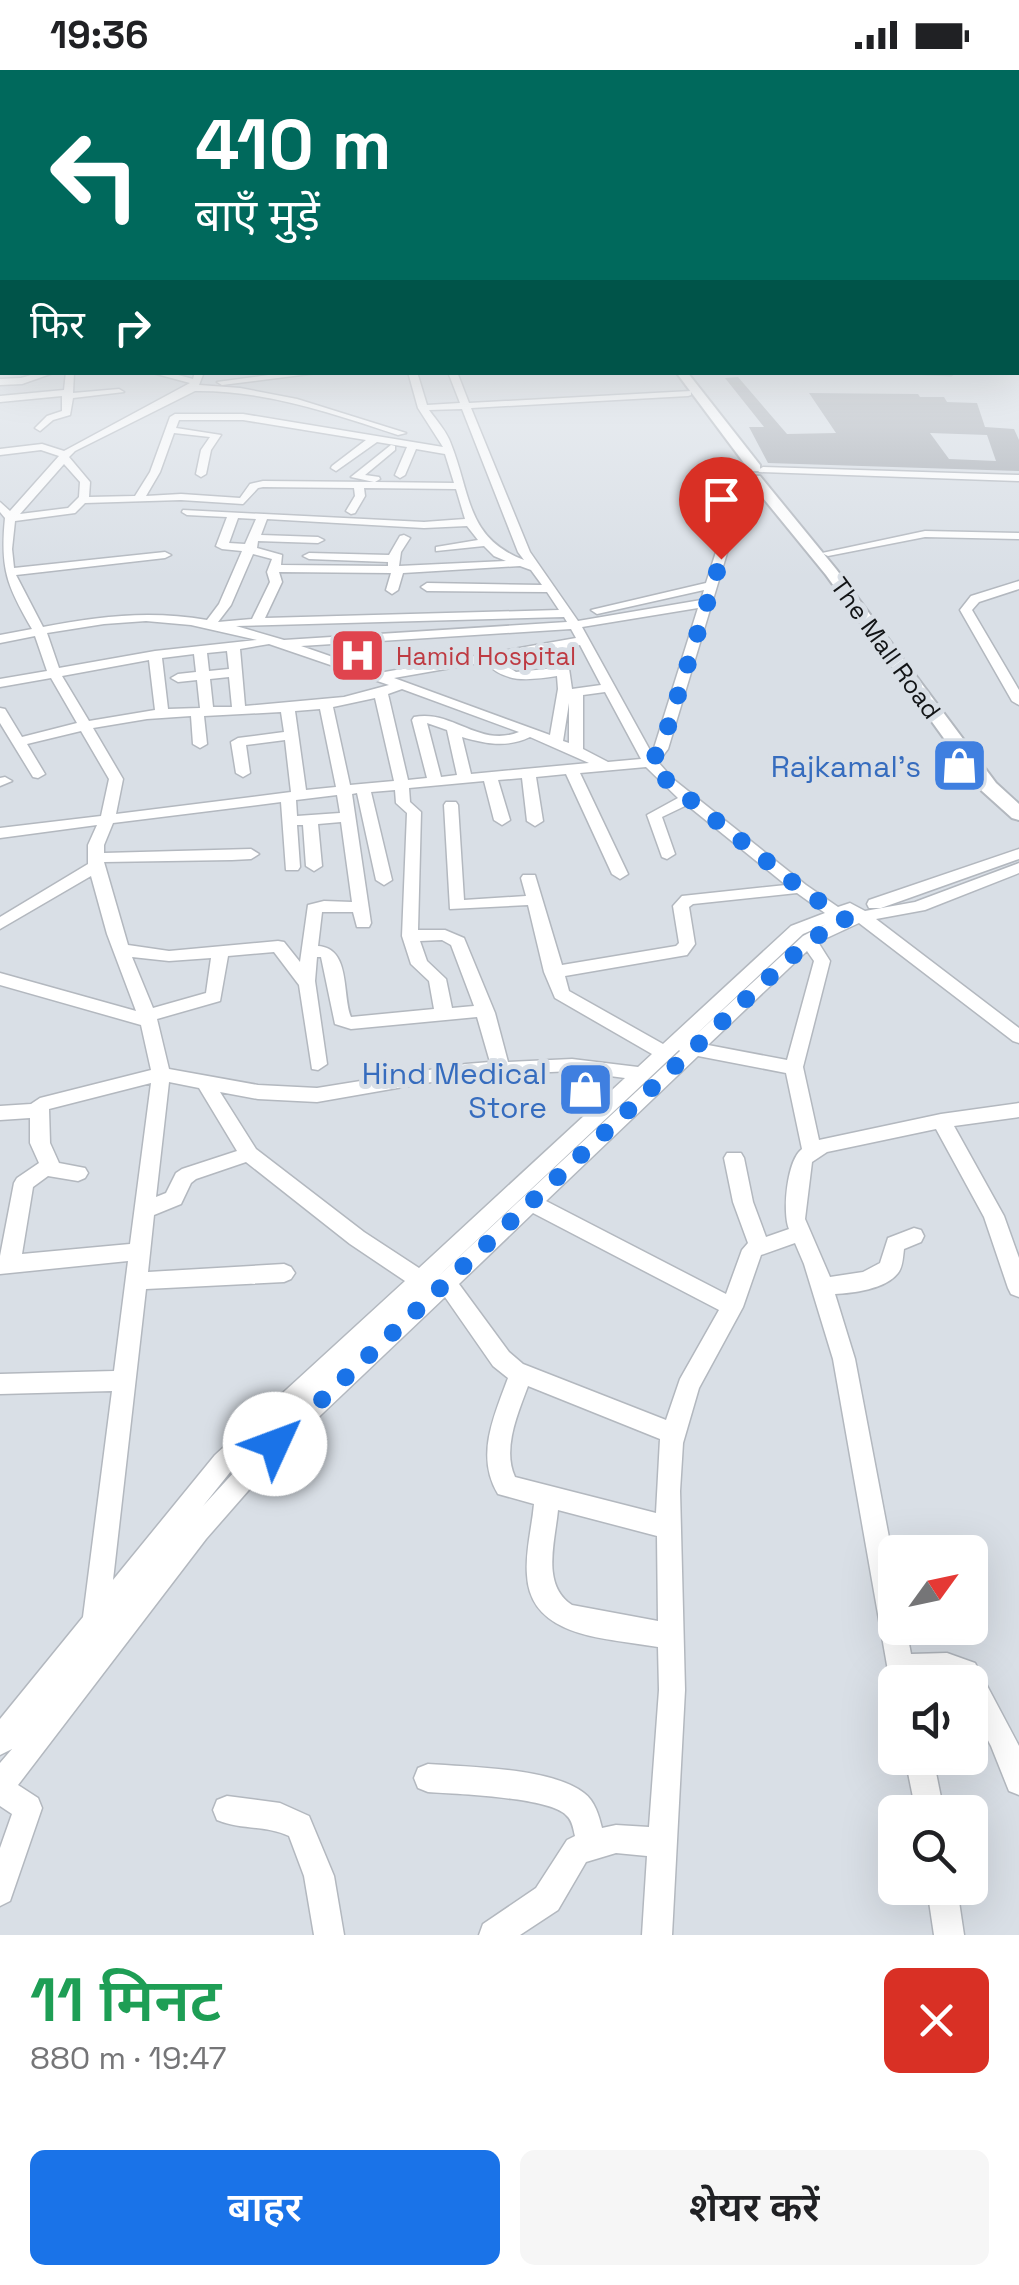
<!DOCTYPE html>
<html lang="hi">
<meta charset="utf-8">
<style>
:root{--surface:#fff;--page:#f6f6f6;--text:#202124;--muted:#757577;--accent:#1a73e8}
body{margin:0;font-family:"Space Grotesk","Noto Sans Devanagari",sans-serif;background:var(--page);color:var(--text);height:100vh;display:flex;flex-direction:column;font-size:38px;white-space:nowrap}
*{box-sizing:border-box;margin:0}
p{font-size:32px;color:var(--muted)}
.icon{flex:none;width:55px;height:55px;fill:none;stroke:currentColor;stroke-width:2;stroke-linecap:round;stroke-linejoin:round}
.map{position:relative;height:1865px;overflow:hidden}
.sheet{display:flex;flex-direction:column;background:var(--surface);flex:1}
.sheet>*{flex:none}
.banner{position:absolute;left:0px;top:0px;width:1020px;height:305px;box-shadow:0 10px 40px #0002;background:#00695c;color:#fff;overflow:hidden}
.needle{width:65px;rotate:57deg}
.controls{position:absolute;left:878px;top:1465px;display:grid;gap:20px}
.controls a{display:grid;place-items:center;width:110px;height:110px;border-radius:15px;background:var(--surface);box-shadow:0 10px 40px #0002;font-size:50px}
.pin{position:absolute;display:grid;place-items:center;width:85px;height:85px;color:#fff;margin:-102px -42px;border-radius:50% 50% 50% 0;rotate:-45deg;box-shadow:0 0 10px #0007}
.pin .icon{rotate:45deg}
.me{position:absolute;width:110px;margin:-55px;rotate:47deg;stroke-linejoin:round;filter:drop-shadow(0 0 8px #0008)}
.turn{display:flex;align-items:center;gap:35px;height:210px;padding:0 30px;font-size:45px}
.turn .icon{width:130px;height:130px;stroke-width:2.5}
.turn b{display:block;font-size:70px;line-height:85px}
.then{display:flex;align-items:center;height:95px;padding:0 30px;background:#0003;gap:20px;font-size:38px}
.round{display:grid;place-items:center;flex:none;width:105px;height:105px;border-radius:15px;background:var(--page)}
.summary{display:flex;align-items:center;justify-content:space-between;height:170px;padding:0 30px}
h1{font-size:60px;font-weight:600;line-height:75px;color:#1e9e55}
.cta{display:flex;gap:20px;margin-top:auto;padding:20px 30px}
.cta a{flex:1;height:115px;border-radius:15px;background:var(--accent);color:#fff;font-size:40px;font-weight:600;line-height:115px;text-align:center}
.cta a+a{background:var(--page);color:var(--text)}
.status{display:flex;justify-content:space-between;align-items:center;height:70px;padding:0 50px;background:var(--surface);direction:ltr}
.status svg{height:28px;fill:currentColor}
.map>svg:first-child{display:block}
</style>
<div class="status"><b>19:36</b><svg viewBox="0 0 49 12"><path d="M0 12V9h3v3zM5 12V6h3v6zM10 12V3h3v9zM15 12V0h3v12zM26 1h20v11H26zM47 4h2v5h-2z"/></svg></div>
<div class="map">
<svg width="1019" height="1865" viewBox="0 0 1019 1865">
<rect width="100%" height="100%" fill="#d9dfe6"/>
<path fill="#a9aeb5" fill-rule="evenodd" d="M738,307L787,364L836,363L809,323L918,324L920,327H944L947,332L977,333L985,357L1014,359L1019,370V401L768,393L749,357H764L725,308ZM930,363L987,365L996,391L949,389Z"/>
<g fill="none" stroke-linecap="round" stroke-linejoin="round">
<defs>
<g id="minor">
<rect x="1018" y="249" width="1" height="4"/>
<rect x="0" y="256" width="2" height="4"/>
<path d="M0,275L2,276V281H0Z"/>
<path d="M1018,283H1019V289L1018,288Z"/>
<path d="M41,302H56L22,314L0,315V309L21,308Z"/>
<path d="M66,302H74L73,323L119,319L124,322L73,328L70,345L53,350L40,361L35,358L47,346L62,341V326L0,332V326L64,320Z"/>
<path d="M149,302H167L193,309L195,302H204L199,315L240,318L297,329L406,363L398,365C332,343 264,320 195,321L75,381L69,387L90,412L89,427L135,426L150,402L170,347L175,344H243L443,377L418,338L408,302H417L427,335L460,333L448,302H457L469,333L691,321V325L688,326L471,338L530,482L578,551L701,530L704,520L597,544L591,540L706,513L736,420L741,417L746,420L668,679L658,692L673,709L806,815L838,837L850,833L865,841L915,832L1019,793V803L925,840L876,849L1019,958V973L1013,971L859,853L818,872L830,891L803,997L819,1070L941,1044L1019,1033V1047L954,1056L1004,1146L1019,1188V1227L1011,1224L1008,1218L984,1147L936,1059L827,1082L812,1092L805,1149L830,1207L863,1202L880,1193L888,1168L914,1158L921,1160L924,1166L921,1172L904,1179C903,1186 903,1197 898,1203C886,1219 853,1223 835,1224L855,1289L895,1499V1558H906L911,1584L947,1583L975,1593L1019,1676V1725L1009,1721L991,1676L970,1636V1612L947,1609L895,1612V1622L890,1612L833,1289L804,1194L795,1173L761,1185L743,1237L699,1318L683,1373L680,1421L685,1620L672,1865H642L647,1786L616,1783L586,1792L558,1840L520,1865H479L483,1854L536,1818L567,1770L575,1766C573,1759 573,1751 566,1745C548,1727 456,1724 428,1722L418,1718L414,1708L418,1698L428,1694C468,1697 553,1698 584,1723C595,1731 599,1746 602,1758L616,1755L649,1757L659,1620L658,1577C609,1568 530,1569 527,1505C525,1482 532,1457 534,1434L498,1424C475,1386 494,1346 508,1308L493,1296L445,1227L283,1381L206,1469L18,1715L38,1728L42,1738L10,1831L0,1836V1778L12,1744L0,1736V1693L12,1679L0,1685V1649L83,1547L112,1321L0,1324V1304L114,1301L128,1191L0,1204V1186L14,1113L17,1108L39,1093L30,1073V1048L0,1050V1036L31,1034L40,1028L151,1000L141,955L0,915V903L136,941L107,864L91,806L0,859V847L88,794V775L97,755L0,768V758L101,746L109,709L81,661L27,674L45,704L38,708L33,707L0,653V638L5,639L22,667L77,653L51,608L0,617V609L47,601L35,566L0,573V565L32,559C7,516 0,499 5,448L0,442V432L10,441L59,386L41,380L0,385V379L42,374L64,381L190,313ZM462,339L518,482L524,490C466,468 471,424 451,374C447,362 437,351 429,340ZM179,350H243L366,370L332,396L331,398L336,401L377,372L407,377L395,405L400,408L405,405L416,379L445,384L454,413L375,412L380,409L379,407L365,405L395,380V376L391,375L351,407L374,412L263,411L250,414L240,428L181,424L146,426L160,402L174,363L210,367L201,380L196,404L201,407L206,404L211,380L221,365L176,358ZM64,394L80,412L79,427L68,438L20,444ZM263,417L354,418L355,426L346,441L351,444L355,443L365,426L364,418L456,419L465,449L424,452L183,440L182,442L187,445L227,447L216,476L222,479L242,481L219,534L207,550C151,540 98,546 43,557L16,505L165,488L171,485L165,482L14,498L12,479L15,451L75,443L85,433L181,430L243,434L258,418ZM238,448L256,449L245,474L229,473ZM267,449L424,458L467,456L478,470L436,477V481L484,476L494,486L506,491L399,496L401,482L410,468L404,465L400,466L389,485L309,483L303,486L309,489L388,492V496L281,495L282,485L257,478L258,471L318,473L324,470L318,467L261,465ZM253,484L272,489L267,502L270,512L252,549L218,552L231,535ZM520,496L531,500L542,515L427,513L421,517L427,521L547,522L559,540L265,548L282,512L279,502L391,503L386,520L392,524L398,520L403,503ZM698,538L654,678L651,682L582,557ZM564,547L567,552L284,570L236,556ZM146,551L191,555L257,570L155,581L59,598L47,563L104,554ZM571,559L576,568L379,603L301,576ZM269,574L389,615L344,627L245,636L240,579ZM580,575L601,615L572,619L566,578ZM553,580L556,598L516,602L497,590ZM227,581L229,599L209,601L207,583ZM194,584L196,602L178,604L171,608L178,612L197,610L200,638L168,639L162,588ZM149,590L155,640L89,651L62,606ZM485,592C506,614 529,610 557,606L558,619L550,665L394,608ZM229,607L232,637H213L210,609ZM402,619L519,662C479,678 452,639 414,647L412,650L427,708L408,710L388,624ZM605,622L641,689L608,692L583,679V625ZM375,628L394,711L350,715L333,637ZM569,633V673L563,671ZM320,639L336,717L306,720L295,641ZM281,642L284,662L238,668L231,672L236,703L243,707L250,703L246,675L285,670L291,722L116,744L123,709L93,658L147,649L191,646L193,674L200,678L207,674L204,646ZM427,653L447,660L457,705L441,707ZM462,667C486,674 507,678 530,667L589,693L471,704ZM646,697L678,728L647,745L662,787L667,789L675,784L662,747L687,735L786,815L682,826L673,836L679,873L676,876L562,895L535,805H523L521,808L526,826L464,830L458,735L456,732H446L444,735L450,839L528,835L544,902L555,928L652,984L638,997L572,989L508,992L495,943L464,868L445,860H418L421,742L410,732L409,718L484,711L494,750L502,755L510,750L498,710L522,708L527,751L535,756L543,751L536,707L566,704L612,804L620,809L628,804L580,703ZM395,720L396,733L407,743L402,866L411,894L429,911L434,939L351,947C342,925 351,878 318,876L322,842H353L357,857H369L371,853L352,724L357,723L376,810L384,815L392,810L371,722ZM337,725L340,743L297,746L296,730ZM281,732L286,800H298L300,797L297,755H303L306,796L314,801L322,796L318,754L341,752L352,832L324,831L308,835L300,892L284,872L278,871L169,881L128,875L104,792L232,790L251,789L259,784L251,779L104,783V775L113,753ZM797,823L825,843L791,856L663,974L569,921L565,906L687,885L695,874L689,837L693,834ZM826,854L803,866L689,971L803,864ZM442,870L451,875L474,936L452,938L446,909L427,891L420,871ZM807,881L814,891L787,990L708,975ZM274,882L299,915L312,999L318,1000L327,994L315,911L317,887H321L335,954L351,959L477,947L490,992L466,994L317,1018L258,1015L169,999L157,949L220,931L228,886ZM132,887L169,891L211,888L206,923L153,938ZM679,980L680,981L429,1215ZM698,986L786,1003L802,1079C787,1090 782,1142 789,1159L766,1167L753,1132L744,1088L741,1083H727L724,1088L733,1132L748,1173L742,1180L726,1224L546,1131ZM572,1001L625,1008L419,1198L364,1162L256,1079L220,1022L258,1029L317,1032L466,1006ZM169,1012L199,1018L237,1081L182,1099L176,1103L166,1123L156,1127ZM151,1013L130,1174L22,1184L33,1117L48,1106L78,1111L85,1108L88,1103L85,1098L59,1093L50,1073L49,1039ZM246,1092L350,1174L405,1211L215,1385L113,1510L146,1219L284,1212L291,1209L295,1203L291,1197L284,1194L148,1202L154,1145L181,1134L191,1113L196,1109ZM533,1143L719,1240L680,1309L666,1350L523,1294L509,1282L459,1214ZM528,1316L660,1369L656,1443L515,1407C502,1379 518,1343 528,1316ZM260,1374L203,1436L231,1401ZM558,1440L657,1466L658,1551L572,1535C541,1515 555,1472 558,1440Z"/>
<path d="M290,302H325L222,315L217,312Z"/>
<path d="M885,302H955L951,305Z"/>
<path d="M763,397L1019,405V411L759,402L758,400Z"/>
<path d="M925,461L1019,463V469L925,467L828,486L822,483Z"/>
<path d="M1019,511V519L979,532L972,540L1019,620V635L1012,631L960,540L971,526Z"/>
<path d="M5,707L12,711L0,716V708Z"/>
<path d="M1019,779V789L881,838H869L867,834L869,830Z"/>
<path d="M905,1688H933L944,1742H916Z"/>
<path d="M227,1726L280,1733L309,1746L334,1806L344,1865H314L304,1806L289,1766C266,1755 240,1760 217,1750L213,1740L217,1730Z"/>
<path d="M927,1818H957L964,1865H934Z"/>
</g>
<g id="major">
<path d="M676,302H687L760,395V401H750Z"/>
<path d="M750,406H760L836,499L996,713L1019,734V750L1012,748L982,721L826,505L750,412Z"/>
</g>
</defs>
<use href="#minor" stroke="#b3b8bf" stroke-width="3"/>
<use href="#major" stroke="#b3b8bf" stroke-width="4"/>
<use href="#minor" fill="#fff" fill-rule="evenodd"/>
<use href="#major" fill="#fff" fill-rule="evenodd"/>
</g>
<linearGradient id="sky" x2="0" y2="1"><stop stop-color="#72b8e7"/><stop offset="0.49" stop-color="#eef1f4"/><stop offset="1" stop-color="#eef1f4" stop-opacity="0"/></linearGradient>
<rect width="1019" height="507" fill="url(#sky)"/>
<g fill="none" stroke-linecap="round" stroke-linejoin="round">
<path stroke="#1a73e8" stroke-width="18" stroke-dasharray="0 32.4" d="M275,1374L762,914L810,870L846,850L800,818L668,712L650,692L661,679L721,489"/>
</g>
<defs>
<symbol id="hospital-square" viewBox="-11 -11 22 22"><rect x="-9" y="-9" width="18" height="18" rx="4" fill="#e0444e" stroke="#d9dfe6"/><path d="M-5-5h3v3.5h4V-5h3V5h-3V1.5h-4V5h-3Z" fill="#fff"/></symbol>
<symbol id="shop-square" viewBox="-11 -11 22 22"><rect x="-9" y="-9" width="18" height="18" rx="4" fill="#3f7fe0" stroke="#d9dfe6"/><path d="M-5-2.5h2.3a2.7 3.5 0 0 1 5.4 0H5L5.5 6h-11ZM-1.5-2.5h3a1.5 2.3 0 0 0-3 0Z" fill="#fff"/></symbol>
</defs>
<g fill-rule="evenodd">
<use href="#hospital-square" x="326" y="554" width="63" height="63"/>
<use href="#shop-square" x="928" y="664" width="63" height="63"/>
<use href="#shop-square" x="554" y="988" width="63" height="63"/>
</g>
<g text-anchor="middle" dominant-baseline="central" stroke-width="10" stroke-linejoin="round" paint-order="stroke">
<g font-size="25" fill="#121416" stroke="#d9dfe6">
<text transform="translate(886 578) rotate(54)">The Mall Road</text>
</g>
<g font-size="25" fill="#be3a42" stroke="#d9dfe6" text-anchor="start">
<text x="396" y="586">Hamid Hospital</text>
</g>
<g font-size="30" fill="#366cbe" stroke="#d9dfe6" text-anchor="end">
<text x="921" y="696">Rajkamal's</text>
<text x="547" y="1003">Hind Medical<tspan x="547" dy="34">Store</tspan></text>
</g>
</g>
</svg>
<div class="controls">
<a><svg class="needle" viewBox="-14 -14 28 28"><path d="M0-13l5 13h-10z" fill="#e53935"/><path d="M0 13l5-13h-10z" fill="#757577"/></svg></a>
<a><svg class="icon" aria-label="sound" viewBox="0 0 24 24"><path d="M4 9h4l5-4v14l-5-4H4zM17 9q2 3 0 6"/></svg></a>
<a><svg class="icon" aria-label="search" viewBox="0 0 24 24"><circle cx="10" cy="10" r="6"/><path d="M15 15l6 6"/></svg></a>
</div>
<div class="pin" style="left:721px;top:489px;background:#d93025"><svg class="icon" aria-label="arrive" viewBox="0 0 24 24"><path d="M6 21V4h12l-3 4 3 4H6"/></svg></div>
<svg class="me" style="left:275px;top:1374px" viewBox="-20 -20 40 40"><circle r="19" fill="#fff"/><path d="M0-13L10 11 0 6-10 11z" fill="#1a73e8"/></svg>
<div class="banner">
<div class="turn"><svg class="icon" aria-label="left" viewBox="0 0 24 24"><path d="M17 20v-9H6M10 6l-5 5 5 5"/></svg><div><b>410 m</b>बाएँ मुड़ें</div></div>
<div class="then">फिर<svg class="icon" aria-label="right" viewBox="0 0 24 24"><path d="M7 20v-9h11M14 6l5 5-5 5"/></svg></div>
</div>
</div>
<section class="sheet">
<div class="summary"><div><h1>11 मिनट</h1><p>880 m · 19:47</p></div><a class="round" style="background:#d93025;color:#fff"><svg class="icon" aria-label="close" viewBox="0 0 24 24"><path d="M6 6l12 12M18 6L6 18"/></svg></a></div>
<div class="cta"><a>बाहर</a><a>शेयर करें</a></div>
</section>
